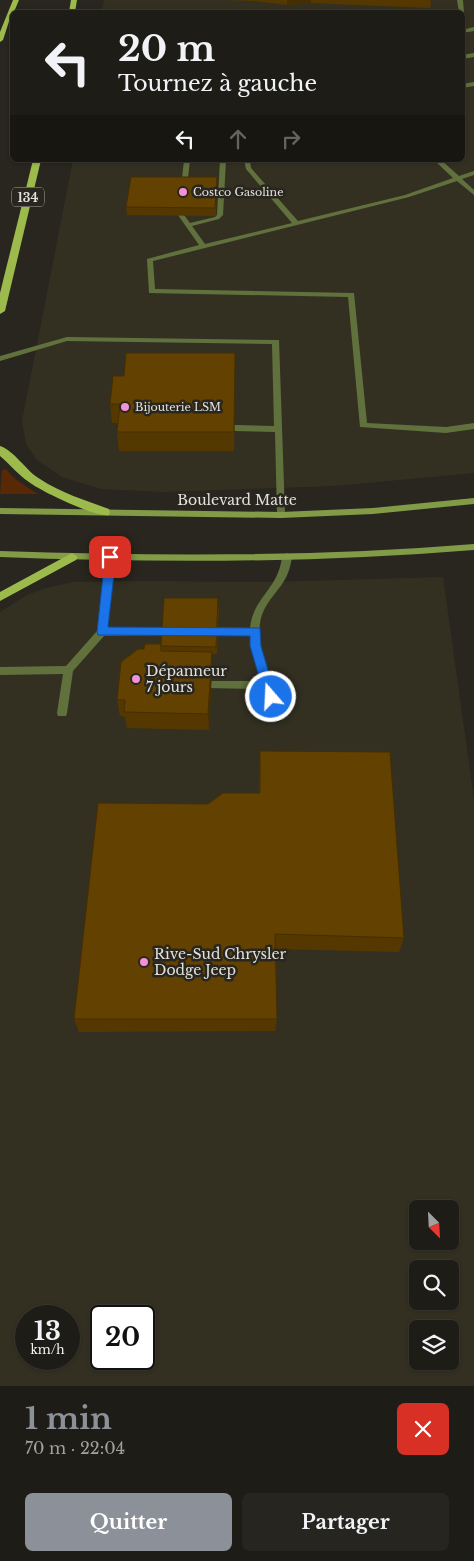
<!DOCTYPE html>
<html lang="fr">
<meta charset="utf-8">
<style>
:root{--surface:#1e1c16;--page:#26251f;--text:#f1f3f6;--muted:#a1a1a1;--line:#3c3a35;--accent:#8c9099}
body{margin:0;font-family:"Libre Baskerville",serif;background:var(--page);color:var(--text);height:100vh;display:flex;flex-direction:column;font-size:19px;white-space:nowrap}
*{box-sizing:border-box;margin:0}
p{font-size:16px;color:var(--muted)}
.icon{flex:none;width:28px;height:28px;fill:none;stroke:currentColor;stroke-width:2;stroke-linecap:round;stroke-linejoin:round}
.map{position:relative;height:1386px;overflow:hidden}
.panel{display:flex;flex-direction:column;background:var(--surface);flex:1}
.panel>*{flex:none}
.hud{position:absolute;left:10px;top:10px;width:455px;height:152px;border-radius:8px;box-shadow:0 1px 4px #0004,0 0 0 1px var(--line);background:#1e1c16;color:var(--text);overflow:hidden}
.needle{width:32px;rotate:156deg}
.buttons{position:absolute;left:409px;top:1200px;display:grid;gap:10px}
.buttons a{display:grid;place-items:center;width:50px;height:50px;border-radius:8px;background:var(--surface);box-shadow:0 1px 4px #0004,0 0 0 1px var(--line);font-size:25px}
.speed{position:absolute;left:15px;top:1305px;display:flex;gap:10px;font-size:25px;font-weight:700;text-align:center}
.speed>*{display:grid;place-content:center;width:65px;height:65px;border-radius:50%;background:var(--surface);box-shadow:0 1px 4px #0004,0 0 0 1px var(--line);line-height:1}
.speed small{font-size:12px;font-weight:400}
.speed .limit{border:2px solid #111;border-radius:8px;background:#fff;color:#111}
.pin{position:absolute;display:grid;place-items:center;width:42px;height:42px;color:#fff;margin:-21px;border-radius:10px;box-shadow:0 2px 8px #0006}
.me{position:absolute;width:55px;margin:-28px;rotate:341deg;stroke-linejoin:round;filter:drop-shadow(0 0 4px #0008)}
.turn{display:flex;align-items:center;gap:18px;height:105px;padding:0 25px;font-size:22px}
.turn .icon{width:65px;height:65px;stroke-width:2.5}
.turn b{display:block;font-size:35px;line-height:42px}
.lanes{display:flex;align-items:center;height:48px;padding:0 25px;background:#0003;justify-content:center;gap:25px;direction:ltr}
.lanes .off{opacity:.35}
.round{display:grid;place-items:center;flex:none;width:52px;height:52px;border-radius:8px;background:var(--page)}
.overview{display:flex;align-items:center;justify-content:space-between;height:85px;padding:0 25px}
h1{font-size:30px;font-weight:700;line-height:38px;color:var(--accent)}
.button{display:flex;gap:10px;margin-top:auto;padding:10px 25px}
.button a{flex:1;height:58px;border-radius:8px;background:var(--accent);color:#fff;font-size:20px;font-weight:700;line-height:58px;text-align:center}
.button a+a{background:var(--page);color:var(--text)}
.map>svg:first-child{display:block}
</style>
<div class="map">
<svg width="474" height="1386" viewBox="0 0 474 1386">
<rect width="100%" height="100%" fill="#28261e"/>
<g fill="#333022" fill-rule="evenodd">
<path d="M104,0H474V473L335,486L163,492L101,489L62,477L37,460L26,444L22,421L73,160H462V12H101Z"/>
<path d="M443,577L474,799V1386H0V612L27,595L46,588L73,582L132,581L270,582ZM418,1209H450V1241H418ZM418,1269H450V1301H418ZM26,1316H69V1359H26ZM101,1316H144V1359H101ZM418,1329H450V1361H418Z"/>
</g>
<path fill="#592804" d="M6,469L15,479L38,494H0L2,470Z"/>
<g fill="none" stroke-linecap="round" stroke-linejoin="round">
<g fill="#61713e" fill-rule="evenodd">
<path d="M457,0H463L464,13L459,12Z"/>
<path d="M474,27V31L462,33V30Z"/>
<path d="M474,53V57L462,59V55Z"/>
<path d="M474,82V86L462,88V84Z"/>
<path d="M184,160H190L184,215L190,223L215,217L217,215L220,160H226L223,215L219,219L192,226L205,244L292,223L246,169L244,160H250L251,168L298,221L405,195L453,178L434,160H441L459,176L474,171V175L462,179L474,190V195L457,181L409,197L153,261L155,289L354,293L367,423L446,427L474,423V429L446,433L360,427L348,297L149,293L147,259L199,245L178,215Z"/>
<path d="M67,337L279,340L285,515L284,517H278L277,515L275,432L235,431L231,428L235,425L274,426L272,344L67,341L0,361V356Z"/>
<path d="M287,553L292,556C289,584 275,589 264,610C252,632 267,675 276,697L275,700H267L263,689L207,688L206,685L207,682L211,681H260L253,654L251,636L204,635L199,631L204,627L250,628C253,597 279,589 282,556Z"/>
<path d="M110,554L115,557L107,628L175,627L180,631L175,635L104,636L73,671L67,713L66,716H58L57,713L63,674L0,675V667L66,666L97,631L105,557Z"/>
</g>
<g fill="#829b47" fill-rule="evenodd">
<path d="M474,498V504L373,514L281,518L0,514V508L281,512L373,508Z"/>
<path d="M474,544V550C316,563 158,563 0,557V551C158,556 316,557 474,544Z"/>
</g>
<g fill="#9cbb4c" fill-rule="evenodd">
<path d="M13,0H19L14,12H12L3,40L0,42V32Z"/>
<path d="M71,0H77L75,12H69Z"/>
<path d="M33,160H41L5,311L0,314V293Z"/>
<path d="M0,446C15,451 26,471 40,479C61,493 85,500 109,509L110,512L109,515C97,518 40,491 29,482C18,475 10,464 0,456Z"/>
<path d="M72,553L78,557L76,560L0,601V592Z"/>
</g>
</g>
<g fill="#553800">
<path d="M226,0H431L430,8L311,3L287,5L254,1Z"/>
<path d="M217,177L216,216L127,215L126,207Z"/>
<path d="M235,353L234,451H119L117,432L118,423H112L110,404L124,376Z"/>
<path d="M219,606L217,654H212V669L209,730L127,728L125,717L120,716L117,700L144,649L161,644Z"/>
<path d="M260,751L404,938L399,952L276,949L277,1019L275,1031L79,1032L74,1019L208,804L259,793Z"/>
</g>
<g fill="#452e00">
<path d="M287,0H311V3L287,5Z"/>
<path d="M212,652V669L209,730L208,714Z"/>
</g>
<g fill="#634100" stroke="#452e00">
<path d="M131,177H217L215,208L126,207Z"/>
<path d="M126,353H235L234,432H117L120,404H110L113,376H124Z"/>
<path d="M164,598H218L216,647L161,646V644Z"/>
<path d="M145,644H161V651L212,652L208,714L124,712L125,700H117L121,662L138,649H144Z"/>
<path d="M260,751L390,752L404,938L275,934L277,1019H74L98,803L208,804L223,793H260Z"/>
</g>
<path fill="#1a73e8" stroke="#114b97" d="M110,553L116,557L108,627L260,628L261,646L276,697L275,700L271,702L265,697L250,646V636L98,635L97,632L105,557Z"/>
<g fill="#f391d6" stroke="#28261e" stroke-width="2">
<circle cx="183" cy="192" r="5"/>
<circle cx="125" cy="407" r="5"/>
<circle cx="136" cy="679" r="5"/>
<circle cx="144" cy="962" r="5"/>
</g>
<g text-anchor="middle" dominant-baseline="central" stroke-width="5" stroke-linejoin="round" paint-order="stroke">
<g font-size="11" fill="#e2e1db" stroke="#28261e" text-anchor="start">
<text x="193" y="192">Costco Gasoline</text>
<text x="135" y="407">Bijouterie LSM</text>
</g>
<rect fill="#28261e" stroke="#aaa9a2" stroke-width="1" x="12" y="187.5" width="32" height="19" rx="4"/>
<g font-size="12" font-weight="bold" fill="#e2e1db">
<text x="28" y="197">134</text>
</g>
<g font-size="14" fill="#e2e1db" stroke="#28261e">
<text x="237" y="500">Boulevard Matte</text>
</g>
<g font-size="14" fill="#e2e1db" stroke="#28261e" text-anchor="start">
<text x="146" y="671">Dépanneur<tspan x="146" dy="16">7 jours</tspan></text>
<text x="154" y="954">Rive-Sud Chrysler<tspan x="154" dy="16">Dodge Jeep</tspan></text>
</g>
</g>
</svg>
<div class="buttons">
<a><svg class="needle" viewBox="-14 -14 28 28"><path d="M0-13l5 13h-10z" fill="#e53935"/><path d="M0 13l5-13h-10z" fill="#a1a1a1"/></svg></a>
<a><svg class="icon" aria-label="search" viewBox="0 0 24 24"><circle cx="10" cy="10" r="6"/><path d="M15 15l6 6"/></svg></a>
<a><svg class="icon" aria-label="layers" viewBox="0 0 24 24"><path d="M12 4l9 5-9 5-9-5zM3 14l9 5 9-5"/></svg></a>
</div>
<div class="speed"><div>13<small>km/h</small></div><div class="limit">20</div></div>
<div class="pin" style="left:110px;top:557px;background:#d93025"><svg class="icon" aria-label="arrive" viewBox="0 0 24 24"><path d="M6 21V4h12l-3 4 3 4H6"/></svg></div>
<svg class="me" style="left:271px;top:697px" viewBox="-20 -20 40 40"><circle r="17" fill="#1a73e8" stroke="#fff" stroke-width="3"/><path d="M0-11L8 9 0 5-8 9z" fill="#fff"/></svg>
<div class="hud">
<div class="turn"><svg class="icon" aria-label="left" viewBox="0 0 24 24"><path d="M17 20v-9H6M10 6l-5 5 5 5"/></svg><div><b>20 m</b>Tournez à gauche</div></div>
<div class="lanes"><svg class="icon" aria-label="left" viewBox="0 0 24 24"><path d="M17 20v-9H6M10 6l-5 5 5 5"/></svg><svg class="icon off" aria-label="ahead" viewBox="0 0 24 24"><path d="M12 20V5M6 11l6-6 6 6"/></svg><svg class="icon off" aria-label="right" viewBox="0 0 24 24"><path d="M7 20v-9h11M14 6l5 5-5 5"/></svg></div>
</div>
</div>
<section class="panel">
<div class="overview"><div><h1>1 min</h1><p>70 m · 22:04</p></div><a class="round" style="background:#d93025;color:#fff"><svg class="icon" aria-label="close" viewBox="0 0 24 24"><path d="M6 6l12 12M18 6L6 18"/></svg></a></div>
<div class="button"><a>Quitter</a><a>Partager</a></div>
</section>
